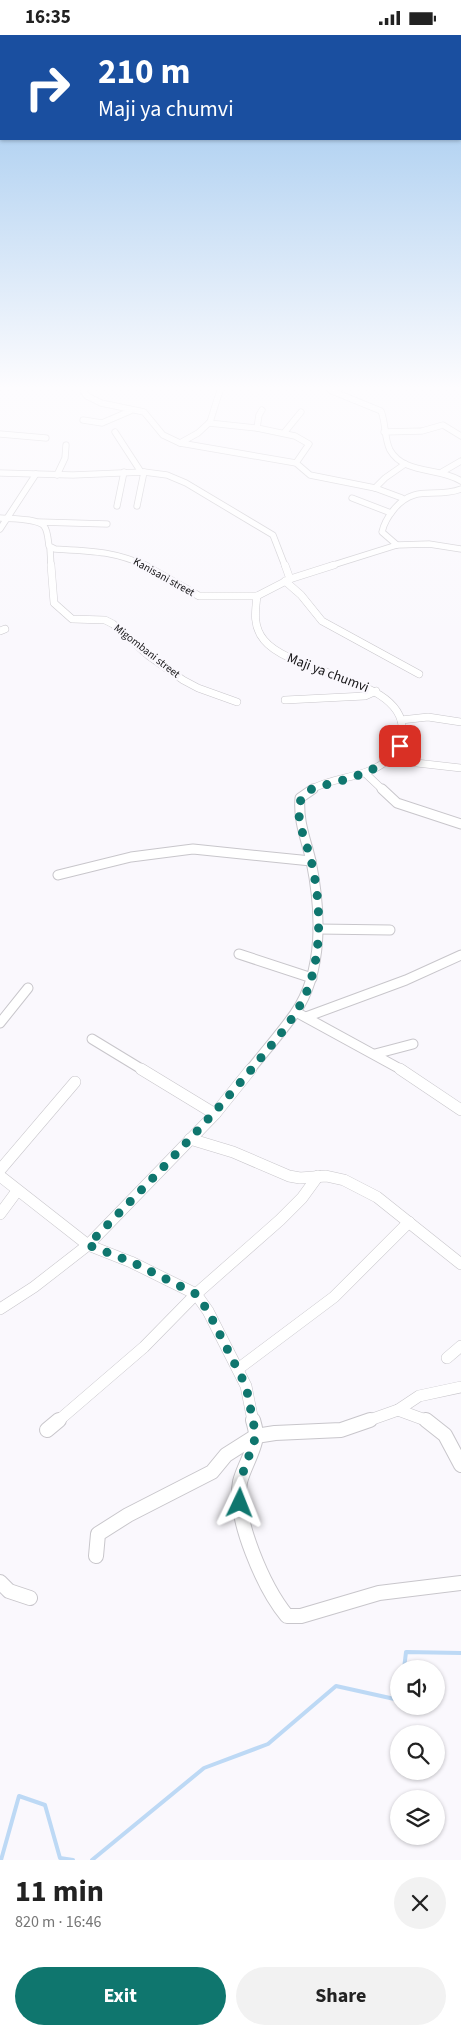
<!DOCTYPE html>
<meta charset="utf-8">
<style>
:root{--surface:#fff;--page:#f2f2f2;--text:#222;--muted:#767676;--accent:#0f766e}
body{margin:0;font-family:"Source Sans 3",sans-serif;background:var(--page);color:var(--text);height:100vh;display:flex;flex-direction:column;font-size:19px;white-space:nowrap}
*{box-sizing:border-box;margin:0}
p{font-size:16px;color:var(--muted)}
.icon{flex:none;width:28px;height:28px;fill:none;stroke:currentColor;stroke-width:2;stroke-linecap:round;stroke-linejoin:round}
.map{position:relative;height:1825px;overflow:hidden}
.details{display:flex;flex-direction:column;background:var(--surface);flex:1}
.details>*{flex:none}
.banner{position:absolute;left:0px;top:0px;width:461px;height:105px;box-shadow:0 1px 4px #0004;background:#1a4fa0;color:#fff;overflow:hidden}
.tools{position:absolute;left:390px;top:1625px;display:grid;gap:10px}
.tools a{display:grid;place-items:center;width:55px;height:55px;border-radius:50%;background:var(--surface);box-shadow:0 1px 4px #0004;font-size:25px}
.pin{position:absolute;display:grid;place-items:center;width:42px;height:42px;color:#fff;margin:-21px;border-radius:10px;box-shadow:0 2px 8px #0006}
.me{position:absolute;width:55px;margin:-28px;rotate:2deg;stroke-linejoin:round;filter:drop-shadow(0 0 4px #0008)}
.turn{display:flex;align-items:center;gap:18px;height:105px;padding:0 15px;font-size:22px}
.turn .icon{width:65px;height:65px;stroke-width:2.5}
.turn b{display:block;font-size:35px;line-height:42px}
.round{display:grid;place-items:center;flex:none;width:52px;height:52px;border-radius:26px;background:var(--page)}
.summary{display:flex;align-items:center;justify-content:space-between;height:85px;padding:0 15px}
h1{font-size:30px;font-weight:700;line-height:38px}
.cta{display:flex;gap:10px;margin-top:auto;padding:10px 15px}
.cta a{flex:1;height:58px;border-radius:30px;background:var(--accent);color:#fff;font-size:20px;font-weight:700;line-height:58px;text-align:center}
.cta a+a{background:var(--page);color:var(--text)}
.status{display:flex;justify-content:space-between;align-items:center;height:35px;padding:0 25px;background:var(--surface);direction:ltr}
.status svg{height:14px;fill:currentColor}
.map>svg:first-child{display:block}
</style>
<div class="status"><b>16:35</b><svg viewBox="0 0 49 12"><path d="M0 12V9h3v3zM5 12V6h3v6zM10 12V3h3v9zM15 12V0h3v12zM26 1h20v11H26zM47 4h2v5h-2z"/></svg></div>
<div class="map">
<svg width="461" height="1825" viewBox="0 0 461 1825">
<rect width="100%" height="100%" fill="#faf8fd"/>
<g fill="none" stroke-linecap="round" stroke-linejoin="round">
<g stroke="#bdd9f5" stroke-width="4">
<path d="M404,1634L406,1617L461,1618"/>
<path d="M1,1825L19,1761L45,1770L60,1823L73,1825"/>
<path d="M92,1825L204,1733L268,1709L336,1651L399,1665"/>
</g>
<defs>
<g id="street-far4">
<path d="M87,352L83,356L87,361L101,368L144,377L163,400L180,408"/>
<path d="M221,352L210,387L198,398L180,408L296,428L310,440L375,453L402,463"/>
<path d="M328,352L332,356L381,376C386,388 384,403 390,415C404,440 440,432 461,446"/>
<path d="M262,375L259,380L257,393L295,401L309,409L296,428"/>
<path d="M83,385L102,388L130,376"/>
<path d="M209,388L257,393"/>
<path d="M115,397L141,437"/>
<path d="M384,397L422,396L443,390L461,401"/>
<path d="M284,398L301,377"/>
<path d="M0,399L46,403"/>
<path d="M442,437L461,426"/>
<path d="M0,438L73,440L144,437L167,440L186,448L273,500L285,531"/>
<path d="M57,440L65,423L66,410"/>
<path d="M375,453L385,443L405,429"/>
<path d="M352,463L391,478"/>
<path d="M117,471L124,437"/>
<path d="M137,471L144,437"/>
<path d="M0,483C10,484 37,483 44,491C48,496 48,505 49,511L55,514C92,516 113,516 147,531"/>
<path d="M39,487L107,489"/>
<path d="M0,494L36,439"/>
<path d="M397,510L382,497C384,488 389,480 395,473C416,449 435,464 461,454"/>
<path d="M50,513L51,531"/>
<path d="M330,531L397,510L429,509L461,514"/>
</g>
<g id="street-far3">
<path d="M51,530L54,568L72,584L105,585L113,589L149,621L183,645L198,653L237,667"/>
<path d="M144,530L199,561H257"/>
<path d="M285,530L290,544"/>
<path d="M285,546L301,560L322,586L419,639"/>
<path d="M0,596L5,594"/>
<path d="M285,665L365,661L376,656"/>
<path d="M401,685L428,682L461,687"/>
<path d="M390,725L461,733"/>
<path d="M365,738L383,755"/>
<path d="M310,755C334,741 363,744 385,727C394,720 401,709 402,698C408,643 292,640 264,605C253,592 255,577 257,561L290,544L334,530"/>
</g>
<g id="street-far2">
<path d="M382,754L397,768L461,789"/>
<path d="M58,840L131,822L193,814L311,826"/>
<path d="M318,894L390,895"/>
<path d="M239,919L312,943"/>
<path d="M296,977L402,1035"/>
<path d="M306,982L406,945L461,920"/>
<path d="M0,988L28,953"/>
<path d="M92,1004L143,1035"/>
<path d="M375,1019L413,1009"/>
<path d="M250,1035C265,1016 281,998 295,978C324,936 321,875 311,826C306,804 298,787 300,763L313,754"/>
</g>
<g id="street-far1">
<path d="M141,1034L215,1079"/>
<path d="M400,1034L461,1075"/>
<path d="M190,1104L233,1117L289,1141L300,1143L326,1141L344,1145L377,1162L461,1229"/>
<path d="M0,1135L75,1047"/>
<path d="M0,1141L88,1210L131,1227L196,1259L208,1276L246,1351L253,1386"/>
<path d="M0,1179L17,1156"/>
<path d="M0,1274L34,1252L88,1210L215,1079L251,1034"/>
<path d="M447,1323L461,1311"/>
<path d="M238,1334L334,1262L409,1187"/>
<path d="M398,1375L428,1386"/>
<path d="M58,1386L144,1312L196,1259L280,1185L302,1163L318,1141"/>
<path d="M367,1386L398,1375L419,1361L461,1352"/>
</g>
<g id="street">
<path d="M253,1385C254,1389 256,1395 256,1400C256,1413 243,1433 240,1447C233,1483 264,1553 287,1581H301L379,1558L461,1548"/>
<path d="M426,1385L445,1400L461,1430"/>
<path d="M47,1395L59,1385"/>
<path d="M96,1521L98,1499L128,1480L212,1437L226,1420L256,1401L275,1398L341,1395L370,1385"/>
<path d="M0,1547L9,1556L30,1563"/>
</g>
</defs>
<use href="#street-far4" stroke="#c8c6cb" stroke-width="7"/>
<use href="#street-far3" stroke="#c8c6cb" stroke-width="8"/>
<use href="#street-far2" stroke="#c8c6cb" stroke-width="11"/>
<use href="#street-far1" stroke="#c8c6cb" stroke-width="12"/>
<use href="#street" stroke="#c8c6cb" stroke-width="16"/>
<use href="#street-far4" stroke="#fff" stroke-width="5.5"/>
<use href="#street-far3" stroke="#fff" stroke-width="7"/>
<use href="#street-far2" stroke="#fff" stroke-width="9"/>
<use href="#street-far1" stroke="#fff" stroke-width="11"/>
<use href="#street" stroke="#fff" stroke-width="14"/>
</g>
<linearGradient id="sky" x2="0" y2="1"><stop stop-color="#97c3ed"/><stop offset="0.58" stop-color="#fdfcfe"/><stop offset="1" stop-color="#fdfcfe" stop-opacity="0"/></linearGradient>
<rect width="461" height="608" fill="url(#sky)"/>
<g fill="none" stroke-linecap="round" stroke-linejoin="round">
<path stroke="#0f766e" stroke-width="9" stroke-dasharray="0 16.2" d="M240,1468V1446L256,1401L246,1351L208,1276L196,1259L132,1227L88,1210C145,1151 203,1093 255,1030C277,1003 303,976 312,941C322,905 320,862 311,825C307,809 298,791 299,774C300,763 303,759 312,754C343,744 382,739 400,711"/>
</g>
<g text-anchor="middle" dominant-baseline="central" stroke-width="5" stroke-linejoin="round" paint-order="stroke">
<g font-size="11" fill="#171618" stroke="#faf8fd">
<text transform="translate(164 542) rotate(29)">Kanisani street</text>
<text transform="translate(147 616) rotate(38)">Migombani street</text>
</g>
<g font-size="14" fill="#171618" stroke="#faf8fd">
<text transform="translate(328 638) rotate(21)">Maji ya chumvi</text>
</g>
</g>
</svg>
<div class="tools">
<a><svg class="icon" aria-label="sound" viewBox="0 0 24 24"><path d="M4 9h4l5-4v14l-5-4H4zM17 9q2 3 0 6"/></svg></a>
<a><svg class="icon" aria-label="search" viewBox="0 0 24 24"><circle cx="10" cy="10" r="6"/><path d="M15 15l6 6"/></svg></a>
<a><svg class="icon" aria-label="layers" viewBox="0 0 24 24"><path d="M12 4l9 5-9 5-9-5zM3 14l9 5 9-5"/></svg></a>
</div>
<div class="pin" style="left:400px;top:711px;background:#d93025"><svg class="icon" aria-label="arrive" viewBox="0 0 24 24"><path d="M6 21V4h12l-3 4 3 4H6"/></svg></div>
<svg class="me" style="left:240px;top:1468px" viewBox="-20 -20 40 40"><path d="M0-17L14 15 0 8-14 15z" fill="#0f766e" stroke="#fff" stroke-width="4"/></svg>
<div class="banner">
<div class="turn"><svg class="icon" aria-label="right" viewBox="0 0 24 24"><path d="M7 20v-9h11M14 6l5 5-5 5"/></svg><div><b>210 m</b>Maji ya chumvi</div></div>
</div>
</div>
<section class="details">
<div class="summary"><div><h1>11 min</h1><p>820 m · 16:46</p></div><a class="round"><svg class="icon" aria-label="close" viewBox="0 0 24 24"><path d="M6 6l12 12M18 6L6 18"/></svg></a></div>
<div class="cta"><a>Exit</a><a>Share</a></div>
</section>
